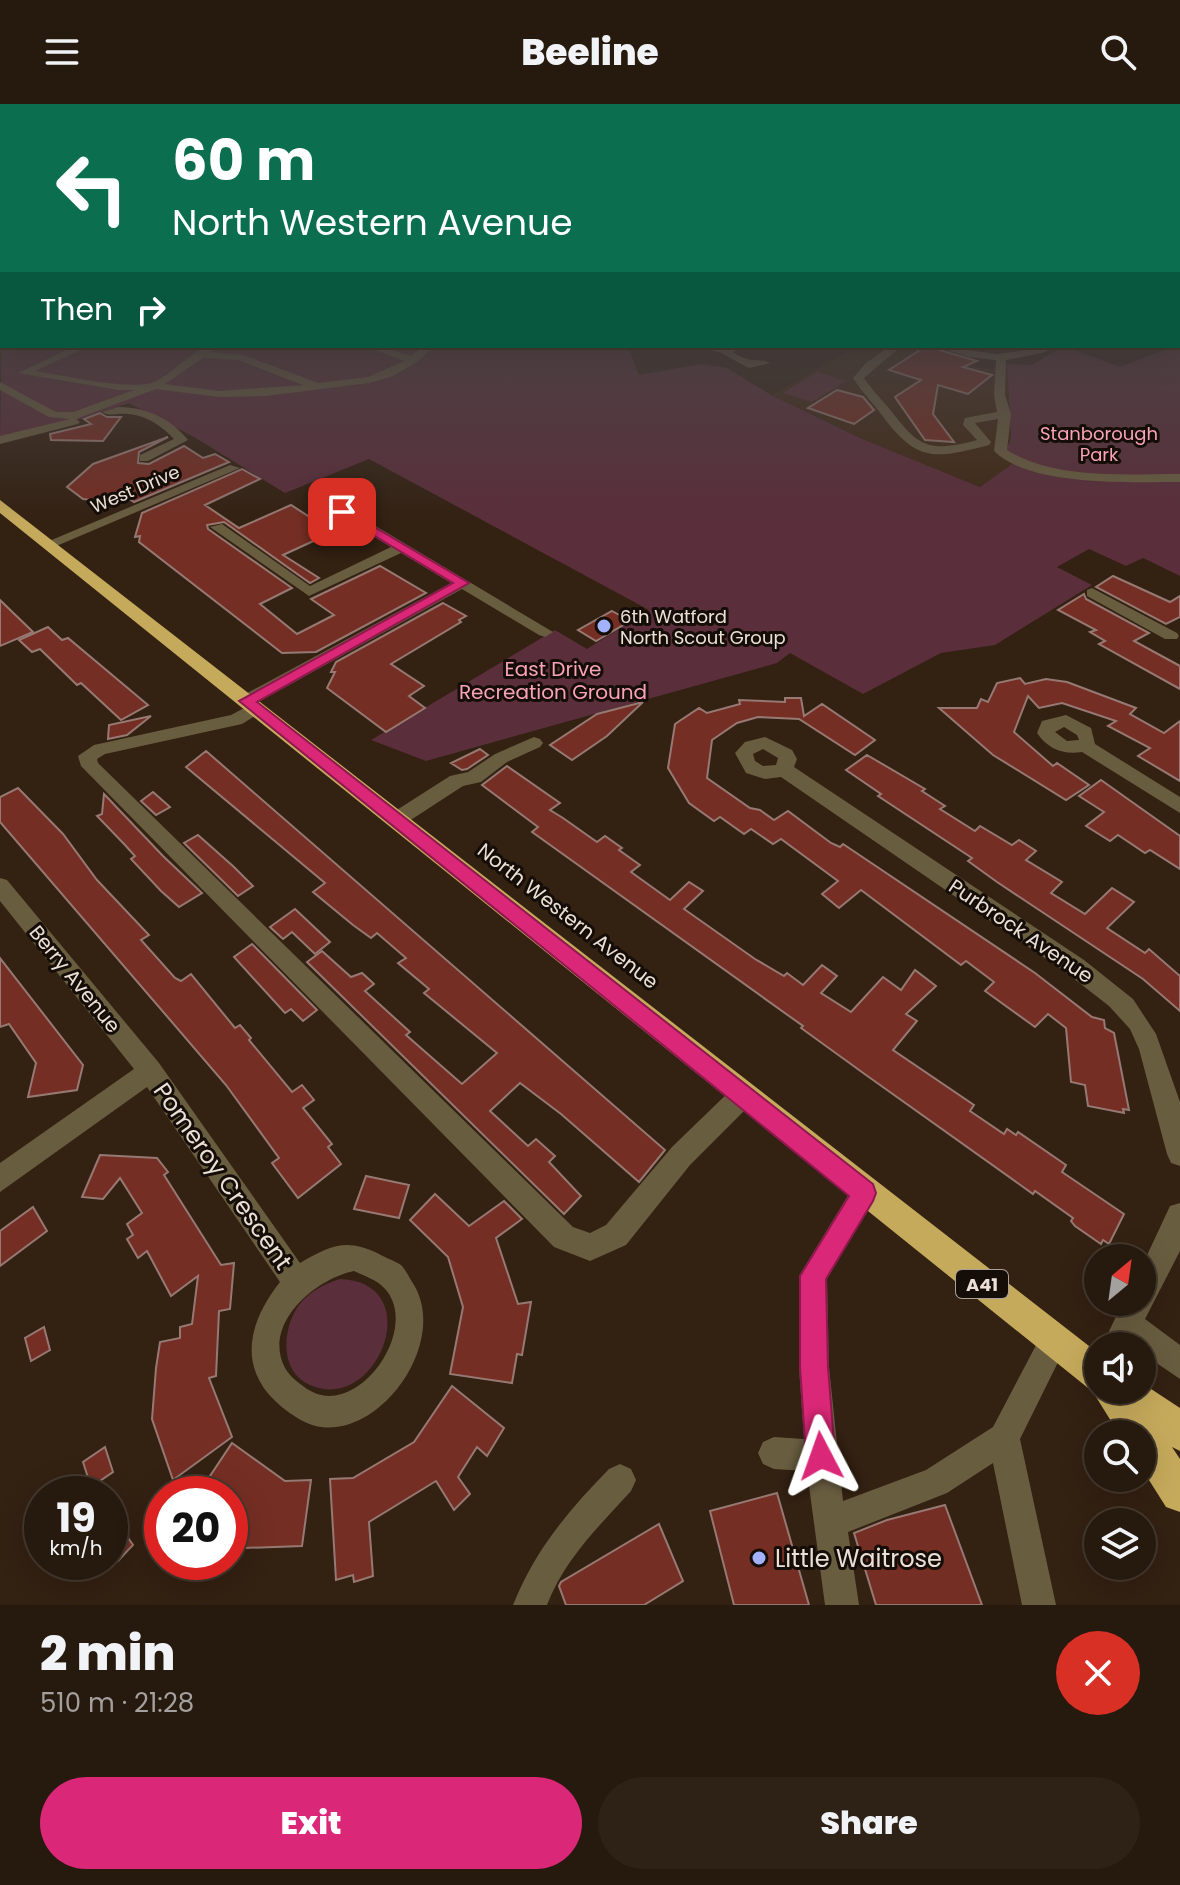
<!DOCTYPE html>
<meta charset="utf-8">
<style>
:root{--surface:#26190e;--page:#2e2217;--text:#f1f3f6;--muted:#a4a09e;--line:#42382e;--accent:#db2777}
body{margin:0;font-family:Poppins,sans-serif;background:var(--page);color:var(--text);height:100vh;display:flex;flex-direction:column;font-size:30px;white-space:nowrap}
*{box-sizing:border-box;margin:0}
p{font-size:26px;color:var(--muted)}
.icon{flex:none;width:44px;height:44px;fill:none;stroke:currentColor;stroke-width:2;stroke-linecap:round;stroke-linejoin:round}
.map{position:relative;height:1501px;overflow:hidden}
.details{display:flex;flex-direction:column;background:var(--surface);flex:1}
.details>*{flex:none}
.banner{position:absolute;left:0px;top:0px;width:1180px;height:244px;box-shadow:0 8px 32px #0002,0 0 0 2px var(--line);background:#0b6e4f;color:#fff;overflow:hidden}
.needle{width:52px;rotate:29deg}
.tools{position:absolute;left:1084px;top:1140px;display:grid;gap:16px}
.tools a{display:grid;place-items:center;width:72px;height:72px;border-radius:50%;background:var(--surface);box-shadow:0 8px 32px #0002,0 0 0 2px var(--line);font-size:40px}
.speed{position:absolute;left:24px;top:1372px;display:flex;gap:16px;font-size:40px;font-weight:700;text-align:center}
.speed>*{display:grid;place-content:center;width:104px;height:104px;border-radius:50%;background:var(--surface);box-shadow:0 8px 32px #0002,0 0 0 2px var(--line);line-height:1}
.speed small{font-size:20px;font-weight:400}
.speed .limit{border:12px solid #d22;background:#fff;color:#111}
.pin{position:absolute;display:grid;place-items:center;width:68px;height:68px;color:#fff;margin:-34px;border-radius:16px;box-shadow:0 4px 12px #0006}
.me{position:absolute;width:88px;margin:-44px;rotate:356deg;stroke-linejoin:round;filter:drop-shadow(0 0 6px #0008)}
.turn{display:flex;align-items:center;gap:28px;height:168px;padding:0 40px;font-size:36px}
.turn .icon{width:104px;height:104px;stroke-width:2.5}
.turn b{display:block;font-size:56px;line-height:68px}
.then{display:flex;align-items:center;height:76px;padding:0 40px;background:#0003;gap:16px;font-size:30px}
.round{display:grid;place-items:center;flex:none;width:84px;height:84px;border-radius:42px;background:var(--page)}
.summary{display:flex;align-items:center;justify-content:space-between;height:136px;padding:0 40px}
h1{font-size:48px;font-weight:800;line-height:60px}
.button{display:flex;gap:16px;margin-top:auto;padding:16px 40px}
.button a{flex:1;height:92px;border-radius:48px;background:var(--accent);color:#fff;font-size:32px;font-weight:800;line-height:92px;text-align:center}
.button a+a{background:var(--page);color:var(--text)}
header{display:flex;justify-content:space-between;align-items:center;height:104px;padding:0 40px;background:var(--surface);font-size:36px;font-weight:800}
.map>svg:first-child{display:block}
</style>
<header><svg class="icon" aria-label="menu" viewBox="0 0 24 24"><path d="M4 6h16M4 12h16M4 18h16"/></svg>Beeline<svg class="icon" aria-label="search" viewBox="0 0 24 24"><circle cx="10" cy="10" r="6"/><path d="M15 15l6 6"/></svg></header>
<div class="map">
<svg width="1180" height="1501" viewBox="0 0 1180 1501">
<rect width="100%" height="100%" fill="#332112"/>
<path fill="#402914" d="M857,242H904L978,263L991,265L1007,260L1011,335L1006,341L1020,355L980,383L860,334L771,291Z"/>
<g fill="#5a2e3b">
<path d="M2,219V242H628L639,271L701,260L727,264L771,291L860,334L980,383L1019,355L1005,347L1011,335L1007,260L1032,261L1064,242L1120,263L1180,240V472L1143,454L1126,462L1089,445L1057,463L1092,481L995,541L941,549L863,590L790,549L777,559L426,657L371,636L555,526L587,545L649,506L369,355L285,389L194,333L129,299L81,315L0,333Z"/>
<path d="M817,268L846,277L812,298L783,289Z"/>
<path d="M340,1175C429,1178 378,1311 310,1281C279,1268 282,1224 299,1201C310,1187 324,1180 340,1175Z"/>
</g>
<g fill="#752e23" stroke="#967973" stroke-width="2">
<path d="M926,242L977,257L963,263L992,271L968,290L938,281L933,310L954,338L925,336L895,293L921,276L889,266Z"/>
<path d="M837,286L863,293L874,306L854,320L808,304Z"/>
<path d="M100,309L107,313H121L103,337L51,336L50,330L91,320L84,315Z"/>
<path d="M168,333L139,348L138,359L149,360L184,342L203,354L215,350L229,358L134,398L119,388L110,398L83,395L67,383L93,360Z"/>
<path d="M242,365L260,375L205,401L239,424L291,401L333,428L283,451L319,474L310,479L224,418L207,421L208,425L292,484L260,500L297,530L334,511L311,495L380,462L426,489L316,548L282,549L139,438L140,432L135,433L142,409Z"/>
<path d="M1113,472L1170,498L1180,492V513L1166,520L1096,483Z"/>
<path d="M1084,490L1086,495L1149,529L1134,537L1180,562V585L1099,540L1105,537L1090,528L1096,526L1058,506Z"/>
<path d="M0,496L33,528L0,542Z"/>
<path d="M443,499L466,512L459,516L461,518L391,560L424,582L409,592L425,604L386,628L327,584L335,568H331L336,558Z"/>
<path d="M612,507L630,517L596,537L578,526Z"/>
<path d="M48,523L62,536L68,534L148,601L121,616L81,579L77,581L40,545L32,548L19,536Z"/>
<path d="M1020,574L1025,580L1046,575L1067,578L1136,604L1130,610L1164,629L1180,617V677L1138,652L1150,644L1108,622L1116,617L1062,599L1039,604L1028,592L1014,628L1053,662L1057,659L1089,681L1066,696L993,651L939,604H977L981,595L988,598L997,579Z"/>
<path d="M785,594H801L804,612L822,600L875,636L855,651L799,615L758,613L737,619L712,636L707,674L750,704L760,706L774,716L788,707L831,739L840,743L843,740L1035,869L1092,913L1104,916L1105,924L1114,929L1129,1006L1123,1005L1124,1009L1088,1002L1085,981L1071,978L1066,924L1048,910L1035,923L985,887L994,878L966,857L961,861L861,786L839,804L822,790L838,777L781,735L773,740L751,725L744,730L720,713L714,717L689,699L668,664L675,620L699,604L707,609L740,600L739,596L785,598Z"/>
<path d="M643,598L607,632L572,656L550,641L597,610Z"/>
<path d="M151,612L127,631L108,635L109,621Z"/>
<path d="M480,645L488,651L467,665L462,666L451,659Z"/>
<path d="M206,647L665,1046L639,1078L561,1010L520,979L490,1007L528,1042L536,1035L555,1052L549,1058L581,1092L564,1110L307,858L322,847L351,873L362,869L374,880L365,887L410,928L406,931L462,980L497,949L424,889L429,885L398,859L406,854L377,829L371,834L353,821L313,788L325,779L186,663Z"/>
<path d="M867,651L925,685L922,687L945,702L940,705L975,727L980,722L1012,741L1019,736L1036,747L1026,756L1062,778L1051,789L1085,810L1112,784L1134,798L1107,824L1145,849L1149,845L1180,872V907L1143,875L997,778L968,757L972,754L878,692L881,690L846,666Z"/>
<path d="M507,662L560,699L550,706L563,714L597,738L605,732L622,744L619,746L640,761L631,768L670,796L689,778L703,787L684,805L755,855L784,872L787,869L803,881L822,861L837,872L821,889L851,908L883,873L901,886L915,866L936,882L906,910L917,917L893,946L974,1001L970,1007L1004,1030L1007,1025L1016,1031L1018,1028L1066,1061L1062,1068L1124,1110L1109,1140L1103,1136L1101,1140L1075,1122L1071,1117L1073,1114L1035,1087L1033,1090L866,971L801,924L803,922L532,728L538,723L482,681Z"/>
<path d="M1101,676L1180,732V765L1150,746L1145,749L1118,731L1110,737L1086,722L1104,708L1079,692Z"/>
<path d="M18,684L63,730L97,776L149,831L141,836L175,874L181,877L191,870L235,924L240,921L251,934L249,936L292,988L302,981L314,996L303,1004L332,1040L328,1043L341,1060L298,1094L272,1059L279,1054L226,981L0,718V693Z"/>
<path d="M153,688L170,703L156,711L141,697Z"/>
<path d="M104,690L163,752L202,789L179,803L161,787L131,755L135,752L125,741L97,712L102,710Z"/>
<path d="M198,731L234,763L253,782L238,792L184,739Z"/>
<path d="M295,805L330,838L315,850L292,828L283,835L270,823Z"/>
<path d="M252,840L317,906L303,917L291,905L285,909L234,853Z"/>
<path d="M0,854L83,961L77,986L28,993L36,959L9,920L0,923Z"/>
<path d="M100,1051L157,1054L168,1068L164,1071L221,1161L234,1159L230,1205L219,1207L216,1272L209,1274L232,1333L173,1376L152,1315L156,1264L160,1238L180,1234V1223L192,1220L198,1172L171,1192L147,1147L138,1154L127,1135L133,1131L127,1120L142,1109L120,1074L103,1095L82,1093Z"/>
<path d="M366,1072L409,1081L399,1114L354,1105Z"/>
<path d="M435,1090L469,1122L504,1097L522,1115L496,1134L518,1200L531,1198L522,1251L517,1250L512,1279L450,1270L463,1203L448,1153L410,1116Z"/>
<path d="M33,1103L47,1127L0,1162V1127Z"/>
<path d="M44,1223L50,1246L31,1257L25,1234Z"/>
<path d="M452,1282L504,1324L487,1352L477,1343L458,1373L470,1390L454,1406L436,1377L369,1418L373,1472L354,1478L353,1471L336,1476L330,1375L353,1374L414,1338Z"/>
<path d="M232,1339L285,1377L311,1376L302,1442L243,1444L230,1434V1390H198Z"/>
<path d="M105,1343L113,1368L91,1383L83,1358Z"/>
<path d="M777,1389L809,1501H734L710,1407Z"/>
<path d="M945,1401L982,1501H876L854,1429L887,1416Z"/>
<path d="M110,1408L133,1441L118,1457L110,1445Z"/>
<path d="M659,1420L683,1477L644,1501H566L559,1482L561,1478Z"/>
</g>
<g fill="none" stroke-linecap="round" stroke-linejoin="round">
<g fill="#695d40" fill-rule="evenodd">
<path d="M1178,213L1180,214V220L1178,219Z"/>
<path d="M75,242H89L35,267C62,271 131,287 154,278C177,268 192,242 218,242L211,248L243,251L318,279L368,273L404,257L365,242H380L411,252L424,242H435L417,258L393,272L369,279L265,292L219,293L156,285L76,315L80,318L78,320L0,340V332L70,315L49,313L0,286V278L56,308H73L134,286H119L18,269ZM203,254L238,256L303,281L219,287L165,280Z"/>
<path d="M698,242H746L733,248C750,261 760,253 770,259L749,264L721,249Z"/>
<path d="M890,242L899,244L864,274C872,286 883,297 892,308C920,345 931,348 977,336L963,321L965,314L997,308L994,291L996,256L969,253L936,242L997,250L1057,242L1042,249L1006,256L1005,291L1011,310L1007,346C1055,376 1125,370 1180,370V378C1130,378 1031,383 994,347L998,315L975,319L991,338L989,341C937,354 919,360 884,314C874,300 862,288 853,274L866,259Z"/>
<path d="M118,303C146,303 170,314 188,336L148,357H140V351L174,335C162,322 146,311 128,310C118,309 110,313 102,308Z"/>
<path d="M230,361L240,364L54,443L49,444L42,440Z"/>
<path d="M337,405H347L553,528L545,533L539,531L462,485L253,601H263L266,605L242,620L105,650L97,655L98,659L573,1123L590,1129L606,1121L672,1043L734,983L743,980L752,983L755,991L752,999L690,1061L626,1141L590,1157L554,1143L81,662L78,652L94,641L231,611L250,601H240L237,597L240,593L451,479L401,449L309,492L210,423L222,420L310,482L391,443L337,411Z"/>
<path d="M1092,484L1177,529L1179,532L1177,535H1165L1087,492V486Z"/>
<path d="M1066,611L1091,624L1095,640L1180,693V709L1082,648C1063,651 1048,645 1037,629L1042,617ZM1064,623L1077,631L1079,636L1067,637L1055,628Z"/>
<path d="M534,633L540,635L543,639L540,643L507,658L481,678L463,682L403,721H389L386,716L389,711L450,672L468,668L495,650Z"/>
<path d="M765,633L792,646L797,655L794,663L1084,856L1133,895L1156,930L1180,998V1062L1171,1059L1167,1050L1139,945L1130,925L1109,902L1068,870L781,673L765,675L746,669L735,649L745,638ZM763,645L778,654L776,661L763,662L755,657L753,650Z"/>
<path d="M0,774L7,776L159,959L300,1159C331,1141 347,1134 379,1150C386,1154 395,1157 401,1161C406,1166 410,1175 414,1181C452,1245 365,1355 299,1315C240,1280 239,1230 280,1178L147,983L0,1088V1059L134,965L0,797ZM354,1167C362,1171 374,1175 381,1181C426,1219 358,1319 307,1285C298,1278 291,1274 285,1264C262,1220 315,1175 354,1167Z"/>
<path d="M864,1076L873,1080L877,1089L827,1175L829,1263L843,1397L926,1366L993,1323L1044,1226L1054,1221L1064,1226L1069,1236L1020,1335L1056,1501H1022L993,1359L947,1389L848,1428L859,1501H825L807,1367L774,1365L763,1360L758,1349L763,1338L774,1333L804,1335L799,1263V1172L855,1080Z"/>
<path d="M1180,1099V1147L1145,1215L1180,1241V1275L1142,1249V1242H1102L1123,1198H1142V1162L1170,1102Z"/>
<path d="M620,1360L631,1365L636,1376L631,1387C599,1422 564,1456 547,1501H513C535,1446 568,1407 609,1365Z"/>
</g>
<path fill="#c6aa5c" fill-rule="evenodd" d="M0,396L1098,1249V1286H1142V1279L1180,1304V1347L1172,1343L1180,1355V1408L1166,1403L1142,1365V1330H1119L1093,1288L0,409Z"/>
</g>
<linearGradient id="sky" x2="0" y2="1"><stop stop-color="#1c120a"/><stop offset="0.5" stop-color="#4a4344"/><stop offset="1" stop-color="#4a4344" stop-opacity="0"/></linearGradient>
<rect width="1180" height="419" fill="url(#sky)"/>
<path fill="#db2777" stroke="#8e194d" stroke-width="2" d="M342,404L469,479L257,598L873,1080L876,1089L873,1097L826,1175L828,1263L835,1352L831,1362L821,1366L811,1362L806,1352L800,1263V1172L849,1092L239,597L453,479L338,410L336,408Z"/>
<g fill="#a2b2fd" stroke="#150d07" stroke-width="3">
<circle cx="604" cy="522" r="8"/>
<circle cx="759" cy="1454" r="8"/>
</g>
<g text-anchor="middle" dominant-baseline="central" stroke-width="6" stroke-linejoin="round" paint-order="stroke">
<g font-size="18" fill="#f9a2ba" stroke="#150d07">
<text x="1099" y="329">Stanborough<tspan x="1099" dy="21">Park</tspan></text>
</g>
<g font-size="18" fill="#ece0d6" stroke="#150d07">
<text transform="translate(135 385) rotate(-23)">West Drive</text>
</g>
<g font-size="18" fill="#ece0d6" stroke="#150d07" text-anchor="start">
<text x="620" y="512">6th Watford<tspan x="620" dy="21">North Scout Group</tspan></text>
</g>
<rect fill="#150d07" stroke="#aca198" stroke-width="2" x="956" y="1166" width="52" height="28" rx="6"/>
<g font-size="18" font-weight="bold" fill="#ece0d6">
<text x="982" y="1180">A41</text>
</g>
<g font-size="20" fill="#f9a2ba" stroke="#150d07">
<text x="553" y="565">East Drive<tspan x="553" dy="23">Recreation Ground</tspan></text>
</g>
<g font-size="20" fill="#ece0d6" stroke="#150d07">
<text transform="translate(568 812) rotate(38)">North Western Avenue</text>
<text transform="translate(1021 827) rotate(34)">Purbrock Avenue</text>
<text transform="translate(75 875) rotate(51)">Berry Avenue</text>
</g>
<g font-size="24" fill="#ece0d6" stroke="#150d07">
<text transform="translate(223 1072) rotate(55)">Pomeroy Crescent</text>
</g>
<g font-size="24" fill="#ece0d6" stroke="#150d07" text-anchor="start">
<text x="775" y="1454">Little Waitrose</text>
</g>
</g>
</svg>
<div class="tools">
<a><svg class="needle" viewBox="-14 -14 28 28"><path d="M0-13l5 13h-10z" fill="#e53935"/><path d="M0 13l5-13h-10z" fill="#a4a09e"/></svg></a>
<a><svg class="icon" aria-label="sound" viewBox="0 0 24 24"><path d="M4 9h4l5-4v14l-5-4H4zM17 9q2 3 0 6"/></svg></a>
<a><svg class="icon" aria-label="search" viewBox="0 0 24 24"><circle cx="10" cy="10" r="6"/><path d="M15 15l6 6"/></svg></a>
<a><svg class="icon" aria-label="layers" viewBox="0 0 24 24"><path d="M12 4l9 5-9 5-9-5zM3 14l9 5 9-5"/></svg></a>
</div>
<div class="speed"><div>19<small>km/h</small></div><div class="limit">20</div></div>
<div class="pin" style="left:342px;top:408px;background:#d93025"><svg class="icon" aria-label="arrive" viewBox="0 0 24 24"><path d="M6 21V4h12l-3 4 3 4H6"/></svg></div>
<svg class="me" style="left:821px;top:1352px" viewBox="-20 -20 40 40"><path d="M0-17L14 15 0 8-14 15z" fill="#db2777" stroke="#fff" stroke-width="4"/></svg>
<div class="banner">
<div class="turn"><svg class="icon" aria-label="left" viewBox="0 0 24 24"><path d="M17 20v-9H6M10 6l-5 5 5 5"/></svg><div><b>60 m</b>North Western Avenue</div></div>
<div class="then">Then<svg class="icon" aria-label="right" viewBox="0 0 24 24"><path d="M7 20v-9h11M14 6l5 5-5 5"/></svg></div>
</div>
</div>
<section class="details">
<div class="summary"><div><h1>2 min</h1><p>510 m · 21:28</p></div><a class="round" style="background:#d93025;color:#fff"><svg class="icon" aria-label="close" viewBox="0 0 24 24"><path d="M6 6l12 12M18 6L6 18"/></svg></a></div>
<div class="button"><a>Exit</a><a>Share</a></div>
</section>
